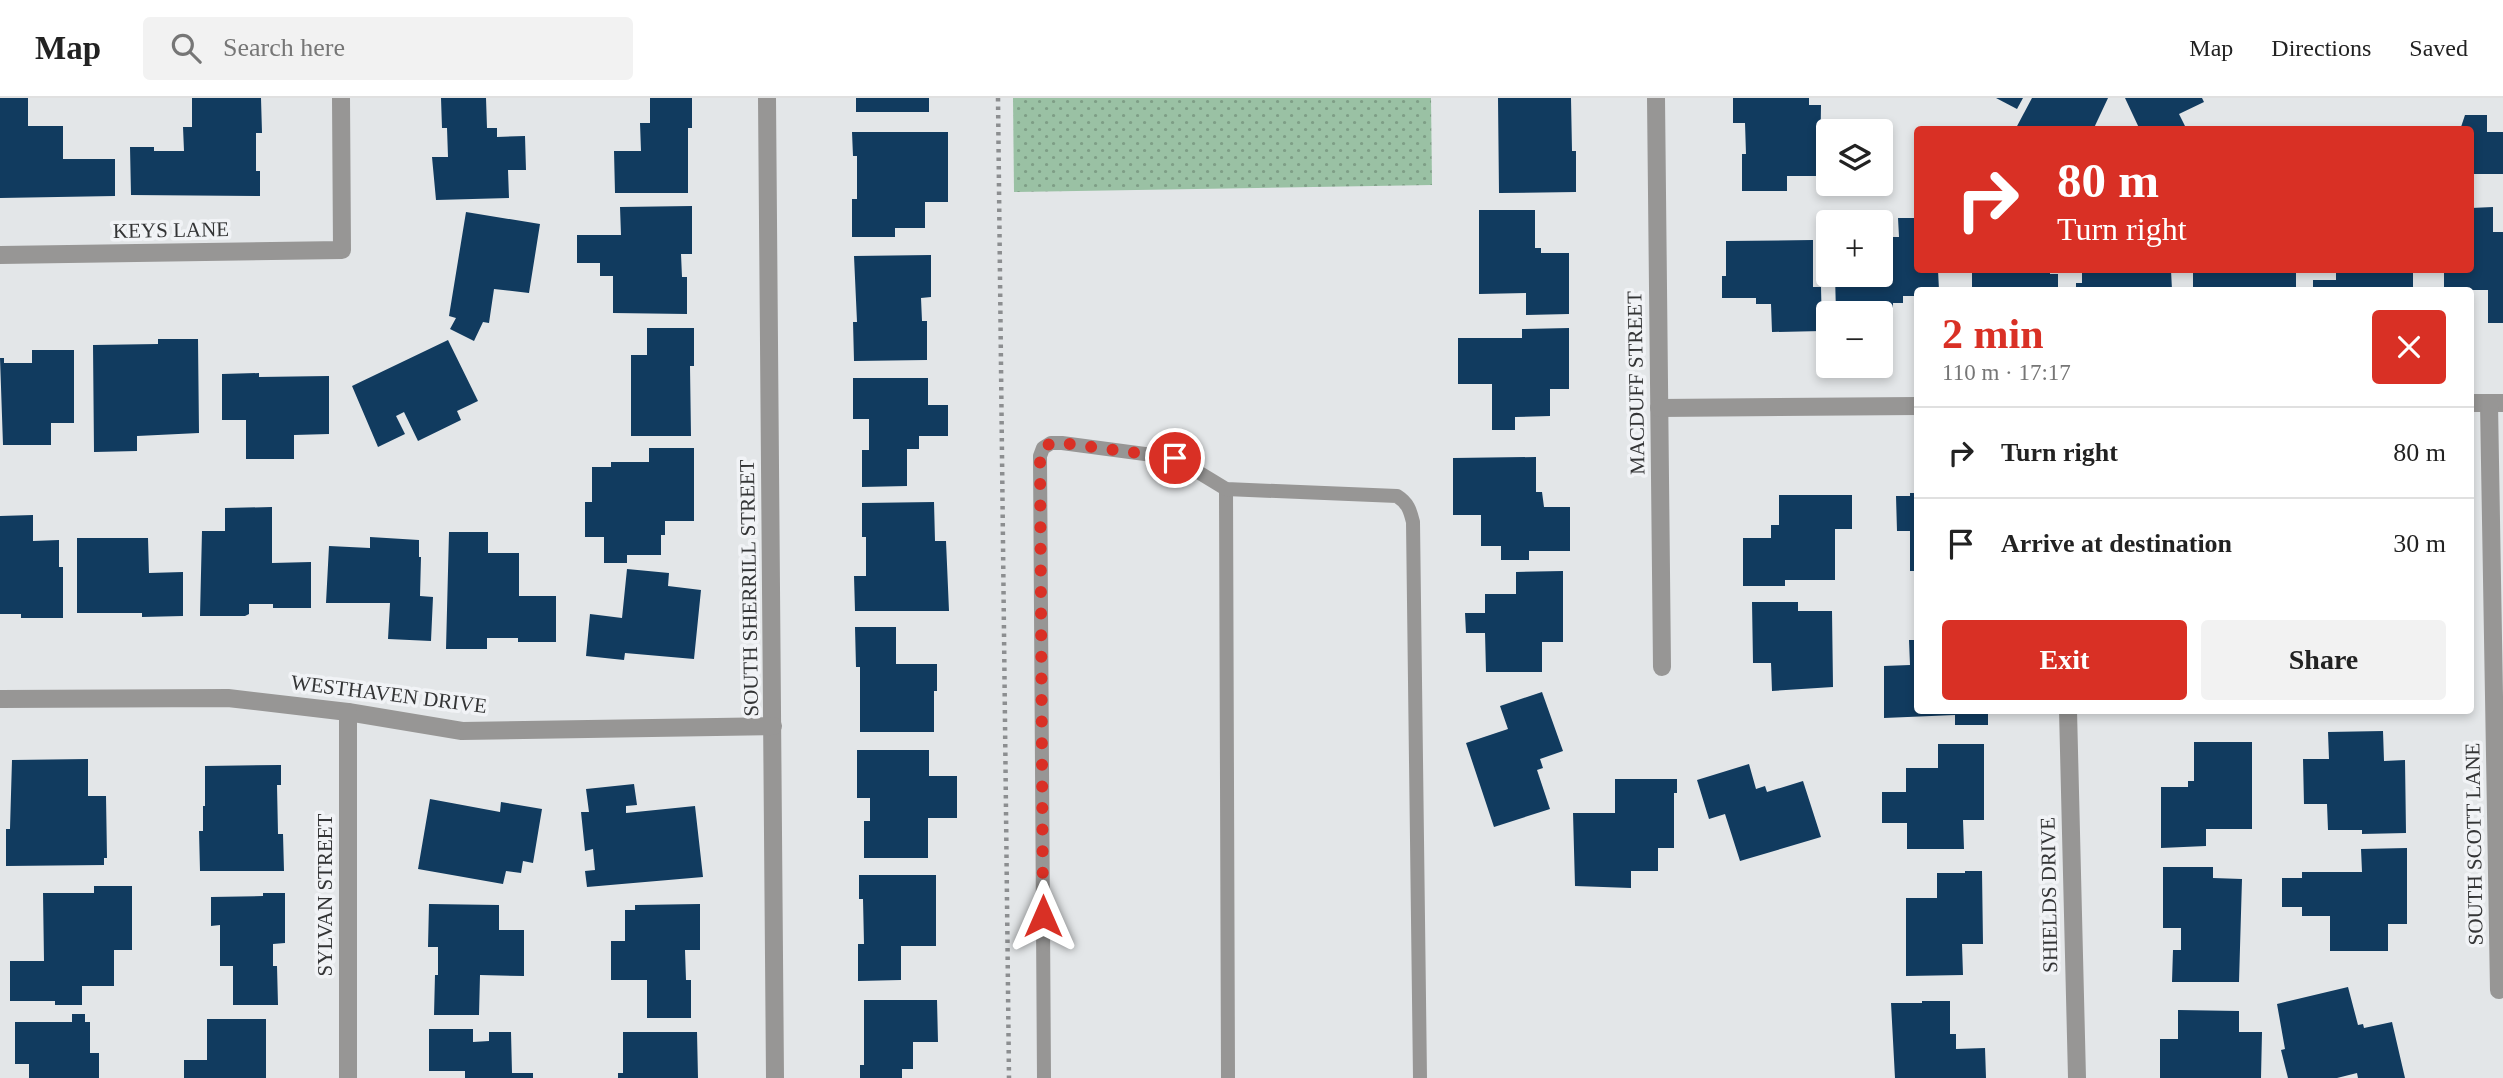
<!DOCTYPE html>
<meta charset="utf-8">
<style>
:root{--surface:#fff;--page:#f2f2f2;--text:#222;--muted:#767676;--line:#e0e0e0;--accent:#d93025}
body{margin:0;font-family:Georgia,serif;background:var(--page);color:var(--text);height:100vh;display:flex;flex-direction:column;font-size:26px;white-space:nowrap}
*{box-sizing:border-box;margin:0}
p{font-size:23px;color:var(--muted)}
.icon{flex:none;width:38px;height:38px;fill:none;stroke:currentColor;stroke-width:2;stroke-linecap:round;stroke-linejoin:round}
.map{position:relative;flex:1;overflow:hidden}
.drawer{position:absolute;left:1914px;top:189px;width:560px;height:427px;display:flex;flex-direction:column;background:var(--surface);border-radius:7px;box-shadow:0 4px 10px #0003}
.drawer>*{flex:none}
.guide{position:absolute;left:1914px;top:28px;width:560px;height:147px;border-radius:7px;box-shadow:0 4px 10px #0003;background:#d93025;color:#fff;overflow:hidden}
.tools{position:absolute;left:1816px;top:21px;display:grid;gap:14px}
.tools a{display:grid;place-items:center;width:77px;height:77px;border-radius:7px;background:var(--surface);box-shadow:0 4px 10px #0003;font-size:35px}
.pin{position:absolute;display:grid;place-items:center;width:60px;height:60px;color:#fff;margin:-30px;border:4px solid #fff;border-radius:50%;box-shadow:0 2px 7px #0007}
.me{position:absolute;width:77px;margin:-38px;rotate:0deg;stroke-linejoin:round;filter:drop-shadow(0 0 5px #0008)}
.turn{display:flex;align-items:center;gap:24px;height:147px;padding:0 28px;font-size:32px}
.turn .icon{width:91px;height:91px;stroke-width:2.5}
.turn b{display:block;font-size:49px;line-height:60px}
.round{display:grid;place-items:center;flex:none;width:74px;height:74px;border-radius:7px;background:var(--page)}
.overview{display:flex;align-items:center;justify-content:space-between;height:119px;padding:0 28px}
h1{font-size:42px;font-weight:800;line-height:52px;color:var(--accent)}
.primary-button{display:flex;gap:14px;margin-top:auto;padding:14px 28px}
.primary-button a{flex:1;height:80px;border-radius:7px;background:var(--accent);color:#fff;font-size:28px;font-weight:800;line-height:80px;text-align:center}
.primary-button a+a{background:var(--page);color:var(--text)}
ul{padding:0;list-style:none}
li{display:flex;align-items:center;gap:21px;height:91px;padding:0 28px;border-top:2px solid var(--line)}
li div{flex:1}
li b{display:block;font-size:26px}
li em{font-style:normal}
header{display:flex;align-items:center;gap:42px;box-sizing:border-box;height:98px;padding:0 35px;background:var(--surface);border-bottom:2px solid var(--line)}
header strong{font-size:33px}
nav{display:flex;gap:38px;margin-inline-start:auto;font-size:24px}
.search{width:490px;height:63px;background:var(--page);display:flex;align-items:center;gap:18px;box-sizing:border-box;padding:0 24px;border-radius:7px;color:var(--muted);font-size:26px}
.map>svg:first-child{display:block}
</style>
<header>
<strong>Map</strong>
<div class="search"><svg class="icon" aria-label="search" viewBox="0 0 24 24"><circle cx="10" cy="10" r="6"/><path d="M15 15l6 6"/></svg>Search here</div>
<nav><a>Map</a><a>Directions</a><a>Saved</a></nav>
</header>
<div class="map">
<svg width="2503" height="980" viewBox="0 0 2503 980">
<defs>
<pattern id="grass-dots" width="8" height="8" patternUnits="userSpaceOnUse" patternTransform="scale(1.75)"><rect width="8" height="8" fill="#9ac1a4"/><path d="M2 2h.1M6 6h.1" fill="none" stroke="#7e9e86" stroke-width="1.8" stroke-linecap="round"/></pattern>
</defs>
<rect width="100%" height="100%" fill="#e3e6e8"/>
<path fill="url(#grass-dots)" d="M1013,0H1431L1432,87L1014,94Z"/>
<g fill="#113b5f">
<path d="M0,0H28V28H63V61H115V98L0,100Z"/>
<path d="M192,0H261L262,35H256V73H260V98L131,97L130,49H154V53H184L183,29H192Z"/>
<path d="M441,0H486L487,30H497V39L525,38L526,72H508L509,100L436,102L432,59H448L447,30H442Z"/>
<path d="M650,0H692V30H688V95H615L614,53H641L640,25H650Z"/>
<rect x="856" y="0" width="73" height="14"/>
<path d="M1498,0H1571L1572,53H1576V94L1499,95Z"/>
<path d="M1733,0H1809V7H1821L1820,78H1787V93H1742V56H1746L1745,25H1733Z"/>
<path d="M1996,0H2023L2017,11Z"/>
<path d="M2032,0H2108L2093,32H2020L2016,30Z"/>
<path d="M2125,0H2202L2204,4L2179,16L2187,32H2140Z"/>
<path d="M2465,17H2487V34H2503V76H2471V32H2460Z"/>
<path d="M852,34H948V104H925V130H895V139H852V101H857V58H853Z"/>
<path d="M692,108V156H681L682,179H687V216L613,215V178H600V165H577V137H621L620,109Z"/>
<path d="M2493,109V134H2503V225H2488V192H2444V172H2471V110Z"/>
<path d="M1479,112H1535V150H1541V155H1569V216L1526,217V195L1479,196Z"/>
<path d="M466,114L540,126L529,195L494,191L489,225L483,224L474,243L450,231L456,220L449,218Z"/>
<path d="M1898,120H1918V172H1938L1939,192H1918V198H1903V205H1893V230L1881,231V215H1836L1835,177H1881V139H1899Z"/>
<path d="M1813,142V189H1821L1822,233L1772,234L1771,206H1756V200H1722V178H1726V143Z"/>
<path d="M931,157V199L921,200L922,223H927V262L854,263L853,224H857L854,158Z"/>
<path d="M1972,172H2050V176H2058V192H1972Z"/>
<path d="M2082,172H2171L2172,192H2076V185H2082Z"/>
<rect x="2193" y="172" width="103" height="20"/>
<path d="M2336,172H2413V192H2313V182H2336Z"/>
<path d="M647,230H694V268H690L691,338H631V257H647Z"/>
<path d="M1569,230V291H1550V318L1515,319V332H1492V286H1458V240H1522V231Z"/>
<path d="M158,241H198L199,335L137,338V353L94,354L93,247L158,246Z"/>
<path d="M448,242L478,303L457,313L461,322L418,343L404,314L396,318L405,336L378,349L352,288Z"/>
<path d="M32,252H74V325H51V347H3L0,260H4V265H32Z"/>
<path d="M259,275V279L329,278V336L294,337V361H246V322H222V276Z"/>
<path d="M853,280H928V307H948V338H919V351H907V388L862,389V352H869V321H853Z"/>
<path d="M649,350H694V423H665V437H661V457H627V465H604V439H585V404H592V369H611V364H649Z"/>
<path d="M1536,359V394H1542L1544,409H1570V453H1529V462H1501V448H1481V417H1453V360Z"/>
<path d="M1910,395H1918V473H1910V433H1897L1896,398H1910Z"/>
<path d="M1779,397H1852V431H1835V482H1785V488H1743V440H1771V427H1779Z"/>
<path d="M934,404L935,443H946L949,513H855L854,478H866V439H862V405Z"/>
<path d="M272,409V465L311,464V510H273V506H249V516L245,518H200L202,433H225V410Z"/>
<path d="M33,417V443L59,442V469H63V520H21V516H0V418Z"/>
<path d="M449,434H488V455H519V498H556V544H518V540H487V551H446Z"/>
<path d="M370,439L419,442V459H421L420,498L433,499L431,543L388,541L390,505H326L329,448L370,450Z"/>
<path d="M77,440H148L149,475L183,474V518L142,519V515H77Z"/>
<path d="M627,471L669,475L668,488L701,492L694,561L625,555L624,562L586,558L590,516L622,520Z"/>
<path d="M1563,473V544H1542V574H1486L1485,535H1466L1465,515H1485V496H1516V474Z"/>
<path d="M1752,504H1798V513H1832L1833,589L1772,593L1771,565H1753Z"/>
<path d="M855,529H896V566H937V593H934V634H860V569H856Z"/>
<path d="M1909,542H1918V612H1988V627H1955V617L1884,620V568L1910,567Z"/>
<path d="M1542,594L1563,653L1540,661L1543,670L1537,672L1550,711L1494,729L1466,645L1508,631L1500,608Z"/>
<path d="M2383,633L2384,663L2405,662L2406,735L2362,736V732H2328L2327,706H2304L2303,661H2329L2328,634Z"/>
<path d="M2194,644H2252V731H2206V748L2161,750V689H2188V683H2194Z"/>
<path d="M1938,646H1984V722H1963L1964,751H1907V725H1882V694H1906V670H1938Z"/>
<path d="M857,652H929V678H957V720H928V760H864V723H870V700H857Z"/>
<path d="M88,661V698H106L107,760H104V767L6,768V731H10L12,662Z"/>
<path d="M1749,666L1756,691L1765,688L1767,694L1803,683L1821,739L1740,763L1725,716L1709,721L1697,682Z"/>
<path d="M281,667V687H277L278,736H283L284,773H200L199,733H203V708H205V668Z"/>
<path d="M1615,681H1677V695H1674V750H1658V773H1631V790L1575,788L1573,715H1615Z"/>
<path d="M634,686L637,707L626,708V715L695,708L703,779L587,789L585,773L595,772L593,751L585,753L581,714H589L586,691Z"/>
<path d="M430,701L500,714L501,704L542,711L533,765L523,763L521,775L506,773L503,786L418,771Z"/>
<path d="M2407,750V826H2388V853H2330V818H2302V809H2282V780H2302V774H2362L2361,751Z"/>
<path d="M2163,769H2213V780L2242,781L2239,884H2172L2173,852H2181V830H2163Z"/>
<path d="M1965,773H1982L1983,846H1962L1963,877L1906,878V800H1937V775H1965Z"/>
<path d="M859,777H936V848H901V882L858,883V846H864L863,801H859Z"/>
<path d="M94,788H132V852H114V888H82V907H55V903H10V863H44L43,795H94Z"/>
<path d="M263,795H285V845L273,846V868H277L278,907H233V868H220V827L211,828V799L263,798Z"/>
<path d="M429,806L499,807V832H524V878L480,877L479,917H434L435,877H438V849H428Z"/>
<path d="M700,806V852H685L686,882H691V920H647V882H611V843H625V812H635V807Z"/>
<path d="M2348,889L2358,927L2363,926L2364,930L2392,924L2405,980H2358L2357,975L2337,980H2288L2281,952L2285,951L2277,906Z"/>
<path d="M864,902H937L938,944H913V971H902V980H860V967H864Z"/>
<path d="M1922,903H1950V936H1956V951L1985,950L1986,980H1895L1891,905H1922Z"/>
<path d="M2178,912L2239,913V934H2262L2261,980H2160V941H2178Z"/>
<path d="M72,916H85V924H90V955H99V980H29V966H15V924H72Z"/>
<path d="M207,921H266V980H184V962H207Z"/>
<path d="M429,931H473V944L489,943V934H511L512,975H533V980H465V973H429Z"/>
<path d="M623,934H697L698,980H618V975H623Z"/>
</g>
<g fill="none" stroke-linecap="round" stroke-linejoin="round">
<path stroke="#8c8e90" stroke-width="4.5" stroke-dasharray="3.5 5" stroke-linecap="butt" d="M998,0L1009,980"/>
<g stroke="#979695" stroke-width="14">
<path d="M1226,391L1228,980"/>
<path d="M1044,980L1040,358L1043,350L1051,345H1062L1175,360L1226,391L1397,398C1408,405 1410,412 1413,424L1420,980"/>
</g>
<g stroke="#979695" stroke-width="18">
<path d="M767,0L775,980"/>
<path d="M1656,0L1662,569"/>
<path d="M0,157L342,152L341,0"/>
<path d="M2471,305H2503"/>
<path d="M2489,305L2499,892"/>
<path d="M1659,310L1918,308"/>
<path d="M0,601L228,600L348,614L462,633L773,628"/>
<path d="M2068,612L2077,980"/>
<path d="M348,614V980"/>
</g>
</g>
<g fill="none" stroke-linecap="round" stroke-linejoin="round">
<path stroke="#d93025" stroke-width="12" stroke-dasharray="0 21.6" d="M1043,818L1040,358L1043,350L1051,345H1062L1175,360"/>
</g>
<g text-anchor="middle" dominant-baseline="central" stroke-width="7" stroke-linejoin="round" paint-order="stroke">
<g font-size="21" fill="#333435" stroke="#f1f3f6">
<text transform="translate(171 132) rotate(-1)">KEYS LANE</text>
<text transform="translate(1636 285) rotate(-91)">MACDUFF STREET</text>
<text transform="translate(749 490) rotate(-91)">SOUTH SHERRILL STREET</text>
<text transform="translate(389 596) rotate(7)">WESTHAVEN DRIVE</text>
<text transform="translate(2474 746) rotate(-91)">SOUTH SCOTT LANE</text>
<text transform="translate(325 797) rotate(-90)">SYLVAN STREET</text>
<text transform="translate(2049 797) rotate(-91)">SHIELDS DRIVE</text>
</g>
</g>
</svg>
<div class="tools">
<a><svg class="icon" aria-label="layers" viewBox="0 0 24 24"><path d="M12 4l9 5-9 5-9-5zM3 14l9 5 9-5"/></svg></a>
<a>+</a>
<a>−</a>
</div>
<div class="pin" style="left:1175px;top:360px;background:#d93025"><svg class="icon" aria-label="arrive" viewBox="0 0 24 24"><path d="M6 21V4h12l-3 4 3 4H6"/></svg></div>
<svg class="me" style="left:1043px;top:818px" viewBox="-20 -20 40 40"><path d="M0-17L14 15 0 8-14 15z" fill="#d93025" stroke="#fff" stroke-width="4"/></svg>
<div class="guide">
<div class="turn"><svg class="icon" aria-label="right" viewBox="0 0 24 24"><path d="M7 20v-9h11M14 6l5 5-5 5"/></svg><div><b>80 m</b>Turn right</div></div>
</div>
<section class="drawer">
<div class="overview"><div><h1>2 min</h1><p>110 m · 17:17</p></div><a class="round" style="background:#d93025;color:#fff"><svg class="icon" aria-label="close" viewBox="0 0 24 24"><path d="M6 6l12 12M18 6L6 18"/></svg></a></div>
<ul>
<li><svg class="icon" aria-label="right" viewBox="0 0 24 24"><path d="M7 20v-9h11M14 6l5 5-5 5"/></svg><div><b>Turn right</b></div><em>80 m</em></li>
<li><svg class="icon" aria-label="arrive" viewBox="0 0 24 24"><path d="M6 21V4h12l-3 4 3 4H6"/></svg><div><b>Arrive at destination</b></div><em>30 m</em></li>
</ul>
<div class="primary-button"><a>Exit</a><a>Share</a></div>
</section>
</div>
